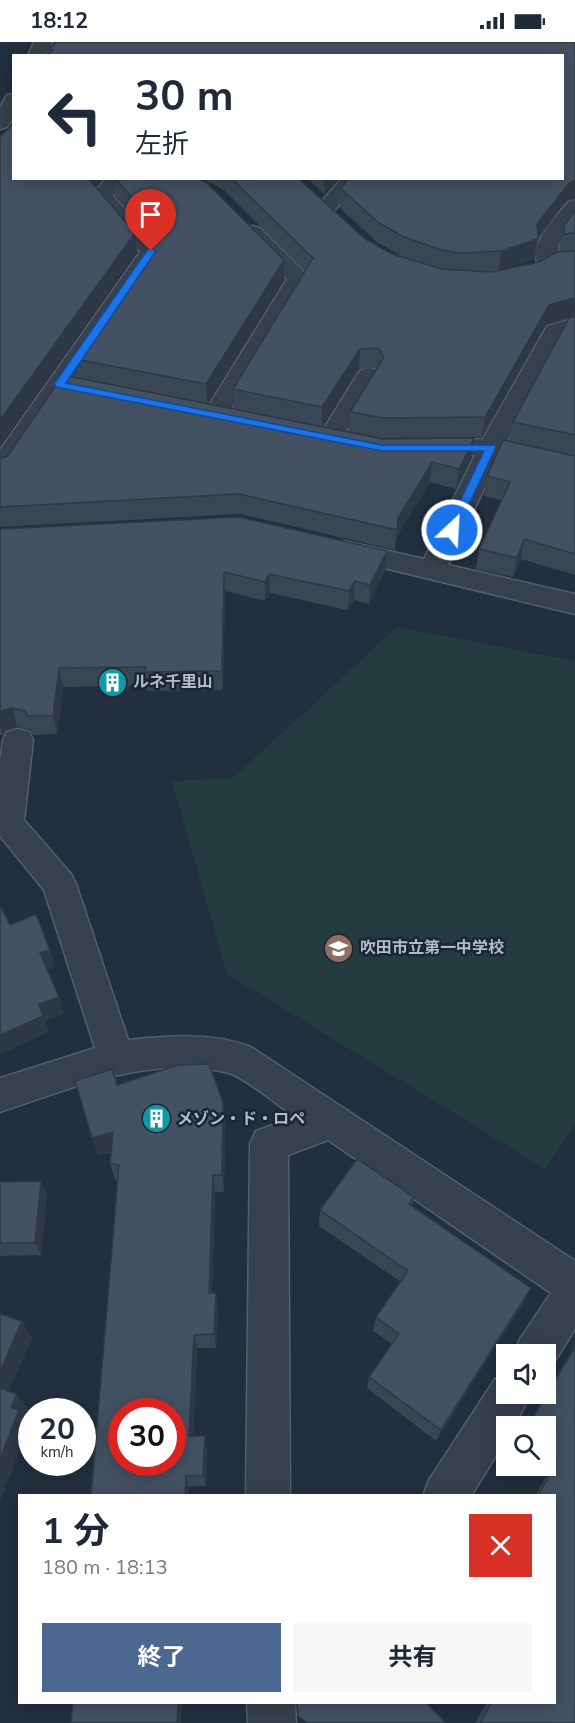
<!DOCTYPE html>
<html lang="ja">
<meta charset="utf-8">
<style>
:root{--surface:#fff;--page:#f6f6f7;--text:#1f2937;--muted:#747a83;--accent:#4c6890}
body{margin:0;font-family:"Nunito Sans","Noto Sans JP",sans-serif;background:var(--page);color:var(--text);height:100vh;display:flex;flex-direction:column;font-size:22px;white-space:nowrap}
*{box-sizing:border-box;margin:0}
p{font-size:20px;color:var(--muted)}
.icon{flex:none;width:33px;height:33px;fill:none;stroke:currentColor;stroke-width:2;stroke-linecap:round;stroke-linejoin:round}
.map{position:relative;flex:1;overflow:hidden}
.drawer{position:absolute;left:18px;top:1452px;width:538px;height:210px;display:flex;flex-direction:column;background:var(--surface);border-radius:0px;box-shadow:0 3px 15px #0003}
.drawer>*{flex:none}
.hud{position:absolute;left:12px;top:12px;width:552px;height:126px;border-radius:0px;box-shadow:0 3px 15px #0003;background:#fff;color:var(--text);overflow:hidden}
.controls{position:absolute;left:496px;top:1302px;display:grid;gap:12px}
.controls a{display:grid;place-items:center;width:60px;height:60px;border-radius:0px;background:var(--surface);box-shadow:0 3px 15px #0003;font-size:30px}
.speed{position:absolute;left:18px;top:1356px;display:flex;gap:12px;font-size:30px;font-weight:700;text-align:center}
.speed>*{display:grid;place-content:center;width:78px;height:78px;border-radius:50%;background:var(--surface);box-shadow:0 3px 15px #0003;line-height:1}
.speed small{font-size:15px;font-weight:400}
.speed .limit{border:9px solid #d22;background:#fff;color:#111}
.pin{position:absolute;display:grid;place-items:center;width:51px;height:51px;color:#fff;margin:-62px -26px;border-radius:50% 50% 50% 0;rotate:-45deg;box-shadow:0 0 6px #0007}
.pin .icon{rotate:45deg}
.me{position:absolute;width:66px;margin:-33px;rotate:25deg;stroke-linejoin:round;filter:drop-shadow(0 0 4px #0008)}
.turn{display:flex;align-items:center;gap:21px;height:126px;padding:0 24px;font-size:27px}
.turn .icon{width:78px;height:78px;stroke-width:2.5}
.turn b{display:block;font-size:42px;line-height:51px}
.round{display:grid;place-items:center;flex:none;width:63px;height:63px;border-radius:0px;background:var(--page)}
.head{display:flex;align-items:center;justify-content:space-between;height:102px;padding:0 24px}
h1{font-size:36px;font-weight:700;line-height:45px}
.primary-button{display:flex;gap:12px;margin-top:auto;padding:12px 24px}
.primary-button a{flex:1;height:69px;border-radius:0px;background:var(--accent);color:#fff;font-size:24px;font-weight:700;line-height:69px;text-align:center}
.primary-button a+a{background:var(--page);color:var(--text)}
.status{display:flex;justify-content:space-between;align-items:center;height:42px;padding:0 30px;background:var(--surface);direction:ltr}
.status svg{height:16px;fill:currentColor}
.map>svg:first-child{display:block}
</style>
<div class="status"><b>18:12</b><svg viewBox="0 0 49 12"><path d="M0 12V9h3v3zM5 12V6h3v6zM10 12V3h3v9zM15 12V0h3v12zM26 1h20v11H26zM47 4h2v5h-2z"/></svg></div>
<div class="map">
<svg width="575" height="1681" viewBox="0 0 575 1681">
<rect width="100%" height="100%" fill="#222f3e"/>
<path fill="#243c3f" d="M397,585L575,619V1082L545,1127L227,932L172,739L233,736Z"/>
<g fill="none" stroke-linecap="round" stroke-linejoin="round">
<defs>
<g id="minor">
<path d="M34,0H52L46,14H28Z"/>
<path d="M14,52V74L7,85L0,87V65L7,53Z"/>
<path d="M106,136H127L113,154L162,209L9,433L0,435V408L140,210L92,154Z"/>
<path d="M342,136H363L332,171H318L315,167Z"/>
<path d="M575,158V179L558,203L559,221L556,226H540C525,204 555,177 568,160Z"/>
<path d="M253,184L260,186L310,236L227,373L224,378L215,380L206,378L203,373L287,237L242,190L246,186Z"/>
<path d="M575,276V290L564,294L506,401L575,416V432L499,415L448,523L575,552V572L334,514L331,508L334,502L344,499L424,517L475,413L420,412L416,406L420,400L483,397L547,284Z"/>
<path d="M369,326L377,328L381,333L342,396L339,401L330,404L321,401L318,396L357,333L361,328Z"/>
<path d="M18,687L29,690L33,698L24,778L71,832L76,842L128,998C168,994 213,990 251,1005L575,1219V1287L550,1327L546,1328V1312H514L520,1297L551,1251L328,1098L288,1113L290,1454H246L250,1102L256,1089L295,1075C280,1065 244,1035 229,1031C152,1012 72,1046 0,1070V1036L95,1006L44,848L0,794V720L3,698L7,690Z"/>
<path d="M507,1332V1352H531L514,1384H507V1396L471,1454H423L429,1438L495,1337Z"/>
<path d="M247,1660H295L296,1681H248Z"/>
</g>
</defs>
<use href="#minor" stroke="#545e6c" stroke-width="3"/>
<use href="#minor" fill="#36404e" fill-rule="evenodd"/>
</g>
<g fill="#3a4654">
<path d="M54,0H575V157L566,159L538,197L535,217L501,228L539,220L560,210V204L564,184L575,168V533L521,517L513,535L476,527L479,507L501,458L484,454L487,434L509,399L513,380L570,276L545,283L482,395L382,396L349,389L350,370L377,326L359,327L322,384L383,397L474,396L471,415L456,447L430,440L396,496L395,508L240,472L0,485V416L7,415L78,336L75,317L156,199L116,154L114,136H197L284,218V237L207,362L234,366L233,347L305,229L224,148L201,136H298L365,197L392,212L401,214L377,200L340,166L341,147L562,14H48V7L55,2Z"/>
<path d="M307,136H339L324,152Z"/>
<path d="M0,487L387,509L385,529L369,562L354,558L348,568L270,551L265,559L225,549L223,648L147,649L146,644L63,645L57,692L33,693L30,688L17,685L6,688L3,693H0Z"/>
<path d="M117,1043L223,1060L225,1078L224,1150H215L212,1251L218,1266L216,1306H197L193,1394L207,1405L206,1444H189V1454L118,1139L115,1138L110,1121L111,1110L98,1114Z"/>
<path d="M0,1140L47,1152L41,1213L0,1214Z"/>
<path d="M414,1155L412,1163L531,1246L524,1260L436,1399L367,1346L369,1335L392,1302L373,1289L376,1275L401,1240L319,1184L320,1168Z"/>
<path d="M575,1303V1681H475L487,1660H555V1454H535L549,1429L541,1424H546V1384H527Z"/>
</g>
<g fill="#2f3945">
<path d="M88,136H104L90,155Z"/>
<path d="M324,136H339L324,152Z"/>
<path d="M575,138V157L566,159L537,197L535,217L499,229L501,209L537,182L570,140Z"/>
<path d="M135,191L137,210L0,404V378Z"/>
<path d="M284,218V237L207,362L206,342Z"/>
<path d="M575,256V275L545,283L482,395L485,375L549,263Z"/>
<path d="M360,307L359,327L322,384V365Z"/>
<path d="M474,396L471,415L456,447L459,427Z"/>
<path d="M432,420L430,440L396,496L395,508L398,476Z"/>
<path d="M524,497L521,517L513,535L517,516Z"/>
<path d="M387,509L385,529L369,562L370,543Z"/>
<path d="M224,530L225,549L223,648L222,629Z"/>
<path d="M269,532L270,551L265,559V540Z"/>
<path d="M355,539L354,558L348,568L349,549Z"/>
<path d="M59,626L63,645L57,692L53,674Z"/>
<path d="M13,666L17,685L6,688L3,693L0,683V671L1,669Z"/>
<path d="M50,908L55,925L45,929L40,911Z"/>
<path d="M59,955L64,972L45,979L49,990L0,1012V993L39,962Z"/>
<path d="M223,1060L225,1078L224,1150L222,1133Z"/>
<path d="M113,1090L118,1107L98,1114L92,1096Z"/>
<path d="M213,1133L215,1150L211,1266L209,1251Z"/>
<path d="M41,1139L47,1152L41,1213L35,1201Z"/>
<path d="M531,1246L524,1260L436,1399L441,1388Z"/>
<path d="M216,1251L218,1266L216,1306L214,1292Z"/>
<path d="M22,1279L32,1296L5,1359L0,1352V1330Z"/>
<path d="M194,1293L197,1306L193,1405L189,1394Z"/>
<path d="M17,1352L28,1367L24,1374L30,1382L0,1459V1417L11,1365Z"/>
<path d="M205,1394L207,1405L206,1444L203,1434Z"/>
<path d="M186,1434L189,1444V1454H185Z"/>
<path d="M178,1660H182L181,1681H177Z"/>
</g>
<g fill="#435162" stroke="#2f3945" stroke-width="1.5" fill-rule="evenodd">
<path d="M57,0H575V138L570,140L537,182L538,197L501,209L461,211L441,208L402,194L379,181L341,147L349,136H562V14L48,13L53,8L48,7Z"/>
<path d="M14,81V136H88L135,191L0,378V95Z"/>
<path d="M115,136H197L207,141L284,218L206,342L75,317L163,190Z"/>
<path d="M231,136H298L365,197L392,212L442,227L492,230L539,220L557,210L575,209V256L549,263L485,375L384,376L350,370L384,315L378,306L360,307L322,365L233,347L313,216Z"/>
<path d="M575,168V191L564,192V184Z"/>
<path d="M575,274V393L513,380L569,276Z"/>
<path d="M63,333L383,397L474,396L459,427L432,420L398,476L397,488L239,452L0,465V416L7,415Z"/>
<path d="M503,398L575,414V512L524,497L517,516L479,507L510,440L487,434Z"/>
<path d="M239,475L387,509L370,543L355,539L349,549L269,532L265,540L224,530L222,629L145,630L146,625L59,626L53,674H28L25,669L13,666L1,669L0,671V487Z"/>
<path d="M0,863L10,883L36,872L50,908L40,911L59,955L39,962L43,974L0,993Z"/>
<path d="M209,1022L223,1060L222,1133H213L209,1251H216L214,1292L194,1293L189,1394H205L203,1434H186L185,1454H91L119,1123L110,1121L113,1090L92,1096L75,1039L112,1027L117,1043L178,1023ZM122,1370H172V1420H122Z"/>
<path d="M357,1117L414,1155L409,1162L531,1246L441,1388L369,1335L399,1292L376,1275L408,1229L320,1168Z"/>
<path d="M41,1139L35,1201H0V1140Z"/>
<path d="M0,1272L22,1279L0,1330Z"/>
<path d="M575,1305V1681H480L492,1660H555V1454H538L556,1421L546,1413V1384H528Z"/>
<path d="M0,1346L17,1352L11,1365L19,1368L0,1417Z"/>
<path d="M73,1660H178L177,1681H71Z"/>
<path d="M297,1660H425L446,1681H307L298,1674Z"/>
</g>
<path fill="#1a73e8" stroke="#114b97" stroke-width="1.5" d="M151,206L156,209L66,341L382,403H495L496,405L456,490L446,488L484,409H382L56,345L54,342L148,207Z"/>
<defs>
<symbol id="building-disc" viewBox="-11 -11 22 22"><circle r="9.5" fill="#0f9aa8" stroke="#1b2533"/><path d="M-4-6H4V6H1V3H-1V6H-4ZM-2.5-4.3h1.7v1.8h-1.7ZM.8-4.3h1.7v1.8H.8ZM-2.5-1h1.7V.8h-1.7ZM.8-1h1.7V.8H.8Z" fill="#fff"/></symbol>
<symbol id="school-disc" viewBox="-11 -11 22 22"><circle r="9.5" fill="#8d6e63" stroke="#1b2533"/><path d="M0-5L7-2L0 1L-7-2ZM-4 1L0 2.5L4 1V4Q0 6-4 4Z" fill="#fff"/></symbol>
</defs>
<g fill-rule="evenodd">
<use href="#building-disc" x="96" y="624" width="33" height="33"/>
<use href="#school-disc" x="322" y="890" width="33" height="33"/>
<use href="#building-disc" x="140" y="1060" width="33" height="33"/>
</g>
<g text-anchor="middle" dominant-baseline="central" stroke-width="5" stroke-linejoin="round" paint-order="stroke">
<g font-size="16" font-weight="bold" fill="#b2bbc9" stroke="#1b2533" text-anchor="start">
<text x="133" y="640">ルネ千里山</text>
<text x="360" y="906">吹田市立第一中学校</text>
<text x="177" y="1077">メゾン・ド・ロペ</text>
</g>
</g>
</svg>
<div class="controls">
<a><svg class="icon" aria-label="sound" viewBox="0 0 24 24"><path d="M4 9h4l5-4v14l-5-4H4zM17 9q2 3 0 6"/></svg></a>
<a><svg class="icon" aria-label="search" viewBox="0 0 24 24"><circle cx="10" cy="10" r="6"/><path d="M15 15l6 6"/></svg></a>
</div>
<div class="speed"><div>20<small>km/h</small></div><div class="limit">30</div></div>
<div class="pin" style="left:151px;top:209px;background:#d93025"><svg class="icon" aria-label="arrive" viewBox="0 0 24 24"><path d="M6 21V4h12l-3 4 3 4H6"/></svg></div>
<svg class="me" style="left:452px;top:488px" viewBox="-20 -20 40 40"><circle r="17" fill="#1a73e8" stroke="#fff" stroke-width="3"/><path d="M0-11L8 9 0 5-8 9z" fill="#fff"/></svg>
<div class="hud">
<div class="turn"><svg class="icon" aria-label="left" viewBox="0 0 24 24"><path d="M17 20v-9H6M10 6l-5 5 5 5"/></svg><div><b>30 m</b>左折</div></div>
</div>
<section class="drawer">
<div class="head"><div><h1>1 分</h1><p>180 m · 18:13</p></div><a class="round" style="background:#d93025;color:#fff"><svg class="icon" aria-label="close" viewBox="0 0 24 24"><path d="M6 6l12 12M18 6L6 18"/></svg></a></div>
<div class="primary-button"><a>終了</a><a>共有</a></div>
</section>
</div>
